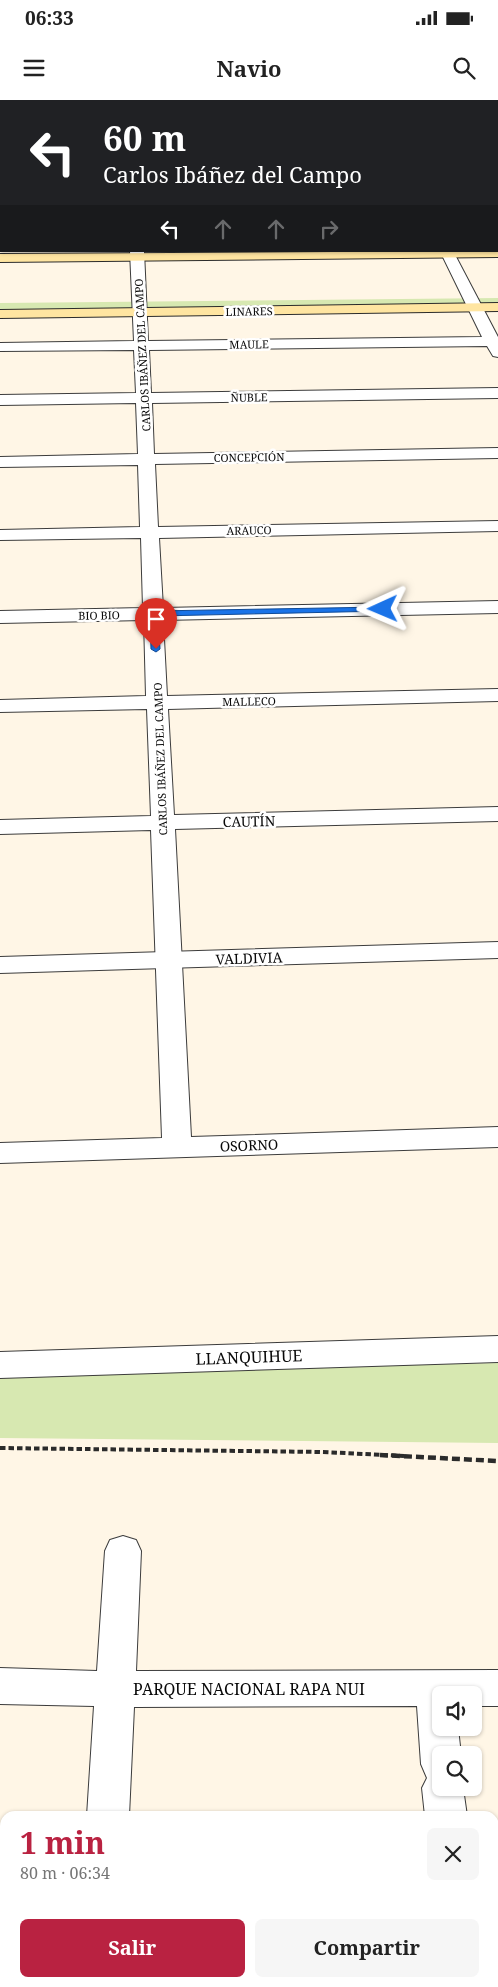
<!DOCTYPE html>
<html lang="es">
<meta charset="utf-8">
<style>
:root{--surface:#fff;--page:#f6f6f6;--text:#222;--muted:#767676;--accent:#b92241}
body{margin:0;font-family:"Noto Serif",serif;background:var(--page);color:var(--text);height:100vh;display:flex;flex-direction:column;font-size:19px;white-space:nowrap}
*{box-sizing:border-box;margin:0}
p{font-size:16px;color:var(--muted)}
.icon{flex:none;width:28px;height:28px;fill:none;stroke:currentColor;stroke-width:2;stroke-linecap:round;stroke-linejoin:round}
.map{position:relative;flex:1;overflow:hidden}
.drawer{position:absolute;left:0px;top:1711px;width:499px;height:176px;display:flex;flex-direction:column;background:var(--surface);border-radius:15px 15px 0 0;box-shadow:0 1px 4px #0004}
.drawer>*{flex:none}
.hud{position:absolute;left:0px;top:0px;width:499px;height:152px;box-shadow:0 1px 4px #0004;background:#202124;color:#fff;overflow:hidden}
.controls{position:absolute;left:432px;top:1586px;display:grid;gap:10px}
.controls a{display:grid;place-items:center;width:50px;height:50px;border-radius:8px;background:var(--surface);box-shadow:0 1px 4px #0004;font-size:25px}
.pin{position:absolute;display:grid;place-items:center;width:42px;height:42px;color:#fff;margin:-51px -21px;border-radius:50% 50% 50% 0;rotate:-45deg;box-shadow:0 0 5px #0007}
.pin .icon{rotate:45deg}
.me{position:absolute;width:55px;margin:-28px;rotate:269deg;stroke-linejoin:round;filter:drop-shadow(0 0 4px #0008)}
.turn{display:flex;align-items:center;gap:18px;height:105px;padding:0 20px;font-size:22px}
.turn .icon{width:65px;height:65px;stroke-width:2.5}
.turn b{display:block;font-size:35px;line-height:42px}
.lanes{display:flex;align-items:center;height:48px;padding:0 20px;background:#0003;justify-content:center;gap:25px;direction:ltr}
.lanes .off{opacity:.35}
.round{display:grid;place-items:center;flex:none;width:52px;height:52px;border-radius:8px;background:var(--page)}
.headline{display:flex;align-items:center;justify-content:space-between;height:85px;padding:0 20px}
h1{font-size:30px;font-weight:700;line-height:38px;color:var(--accent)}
.primary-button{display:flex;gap:10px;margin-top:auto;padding:10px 20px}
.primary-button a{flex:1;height:58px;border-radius:8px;background:var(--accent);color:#fff;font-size:20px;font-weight:700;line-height:58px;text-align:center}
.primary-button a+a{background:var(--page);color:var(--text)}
.status{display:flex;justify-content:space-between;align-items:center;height:35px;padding:0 25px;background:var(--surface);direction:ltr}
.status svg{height:14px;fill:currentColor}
header{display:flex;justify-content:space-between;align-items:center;height:65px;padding:0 20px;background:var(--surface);font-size:22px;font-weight:700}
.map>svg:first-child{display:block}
</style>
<div class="status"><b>06:33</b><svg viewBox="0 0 49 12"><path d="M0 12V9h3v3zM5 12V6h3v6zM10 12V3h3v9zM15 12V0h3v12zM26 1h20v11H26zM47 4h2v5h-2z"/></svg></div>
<header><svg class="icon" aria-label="menu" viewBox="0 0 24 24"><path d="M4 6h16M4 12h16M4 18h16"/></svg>Navio<svg class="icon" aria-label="search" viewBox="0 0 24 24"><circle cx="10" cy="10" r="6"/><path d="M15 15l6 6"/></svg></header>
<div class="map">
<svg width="498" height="1887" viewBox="0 0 498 1887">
<rect width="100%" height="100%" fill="#fff6e6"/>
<g fill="#d7e8b1">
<path d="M498,198V205L0,211V203Z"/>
<path d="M498,1263V1343L0,1338V1273Z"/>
</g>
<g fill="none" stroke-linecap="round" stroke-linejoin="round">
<defs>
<g id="minor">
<rect x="123" y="0" width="10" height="1"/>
<rect x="365" y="0" width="10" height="1"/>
<rect x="0" y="25" width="1" height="6"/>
<rect x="0" y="50" width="1" height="6"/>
<rect x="0" y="81" width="1" height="8"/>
<rect x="0" y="116" width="1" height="8"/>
<path d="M130,151H144L148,241L482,237L440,151H453L498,237V257L493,256L487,246L149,250L151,293L498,288V298L152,303L154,354L498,348V358L155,364L158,427L498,421V431L159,438L163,508L498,501V513L163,520L167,596L498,589V601L168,609L174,715L498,707V721L175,729L191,1037L498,1027V1047L0,1063V1043L162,1038L151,730L0,734V720L151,716L147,609L0,612V600L146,596L144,520L0,523V511L143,508L141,438L0,440V430L140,427L138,365L0,367V357L138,354L136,303L0,305V295L136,293L134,250L0,251V243L134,241Z"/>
<path d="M498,1236V1262L0,1278V1252Z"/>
<path d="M123,1436L136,1440L141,1451L136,1571L498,1570V1606H474V1595H441V1628H458L461,1655H441V1688H463L467,1716H425L422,1688L427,1678L421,1664L417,1606L134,1607L129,1716H87L94,1606L0,1604V1568L97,1571L105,1451L110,1440Z"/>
<rect x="75" y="1882" width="44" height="5"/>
<path d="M438,1882H482L483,1887H439Z"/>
</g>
<path id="tertiary" d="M498,842V858L0,873V857Z"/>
<g id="secondary">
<path d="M498,149V157L0,162V154L498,151Z"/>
<path d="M498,203V211L0,218V210Z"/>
</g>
</defs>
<use href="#minor" stroke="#3c3c3c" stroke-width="2"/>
<use href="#tertiary" stroke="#3c3c3c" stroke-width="2"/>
<use href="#secondary" stroke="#2b2b2b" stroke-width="2"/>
<path stroke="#2b2b2b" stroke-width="4" stroke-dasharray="5.5 3" stroke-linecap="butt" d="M0,1348L323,1352L404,1356"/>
<path stroke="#2b2b2b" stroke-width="4.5" stroke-dasharray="8 4" stroke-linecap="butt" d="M380,1355L498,1361"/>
<use href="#minor" fill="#fff" fill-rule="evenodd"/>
<use href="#tertiary" fill="#fff" fill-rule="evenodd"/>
<use href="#secondary" fill="#ffe5a1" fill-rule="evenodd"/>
</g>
<path fill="#1a73e8" stroke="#114b97" d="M383,507L387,509L386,511L158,516L160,549L156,552L151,549L150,514L154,511Z"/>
<g text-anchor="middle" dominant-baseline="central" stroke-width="5" stroke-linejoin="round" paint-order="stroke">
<g font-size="11" fill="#090909" stroke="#fff">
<text transform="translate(249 211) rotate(-1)">LINARES</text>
<text transform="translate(249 244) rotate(-1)">MAULE</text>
<text transform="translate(142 255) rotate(-93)">CARLOS IBÁÑEZ DEL CAMPO</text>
<text transform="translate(249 297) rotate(-1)">ÑUBLE</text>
<text transform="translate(249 357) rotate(-1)">CONCEPCIÓN</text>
<text transform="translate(249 430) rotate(-1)">ARAUCO</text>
<text transform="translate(99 515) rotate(-1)">BIO BIO</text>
<text transform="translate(249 601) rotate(-1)">MALLECO</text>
<text transform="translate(160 659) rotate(-92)">CARLOS IBÁÑEZ DEL CAMPO</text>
</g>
<g font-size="14" fill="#090909" stroke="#fff">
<text transform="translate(249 721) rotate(-1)">CAUTÍN</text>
<text transform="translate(249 858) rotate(-2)">VALDIVIA</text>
<text transform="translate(249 1045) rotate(-2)">OSORNO</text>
</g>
<g font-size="16" fill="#090909" stroke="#fff">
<text transform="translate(249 1257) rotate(-2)">LLANQUIHUE</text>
<text x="249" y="1589">PARQUE NACIONAL RAPA NUI</text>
</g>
</g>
</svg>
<div class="controls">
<a><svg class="icon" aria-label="sound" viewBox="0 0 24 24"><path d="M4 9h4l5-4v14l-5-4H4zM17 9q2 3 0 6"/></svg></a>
<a><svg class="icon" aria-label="search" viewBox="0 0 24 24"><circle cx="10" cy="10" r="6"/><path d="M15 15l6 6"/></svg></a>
</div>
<div class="pin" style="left:156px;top:549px;background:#d93025"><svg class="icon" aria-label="arrive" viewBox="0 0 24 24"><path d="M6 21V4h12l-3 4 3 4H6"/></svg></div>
<svg class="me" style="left:383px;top:509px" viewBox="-20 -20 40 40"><path d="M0-17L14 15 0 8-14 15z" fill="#1a73e8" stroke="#fff" stroke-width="4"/></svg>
<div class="hud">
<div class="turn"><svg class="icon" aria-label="left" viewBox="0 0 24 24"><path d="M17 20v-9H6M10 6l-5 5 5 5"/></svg><div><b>60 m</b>Carlos Ibáñez del Campo</div></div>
<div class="lanes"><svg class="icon" aria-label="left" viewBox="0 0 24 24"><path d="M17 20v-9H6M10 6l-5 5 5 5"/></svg><svg class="icon off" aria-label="ahead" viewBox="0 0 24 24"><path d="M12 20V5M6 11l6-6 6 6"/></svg><svg class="icon off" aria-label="ahead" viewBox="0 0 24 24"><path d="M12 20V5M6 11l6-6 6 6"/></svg><svg class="icon off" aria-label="right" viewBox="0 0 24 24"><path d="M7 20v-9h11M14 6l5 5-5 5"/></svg></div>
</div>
<section class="drawer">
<div class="headline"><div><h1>1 min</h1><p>80 m · 06:34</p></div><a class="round"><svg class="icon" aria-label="close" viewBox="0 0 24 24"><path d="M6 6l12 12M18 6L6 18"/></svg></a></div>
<div class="primary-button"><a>Salir</a><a>Compartir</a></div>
</section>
</div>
